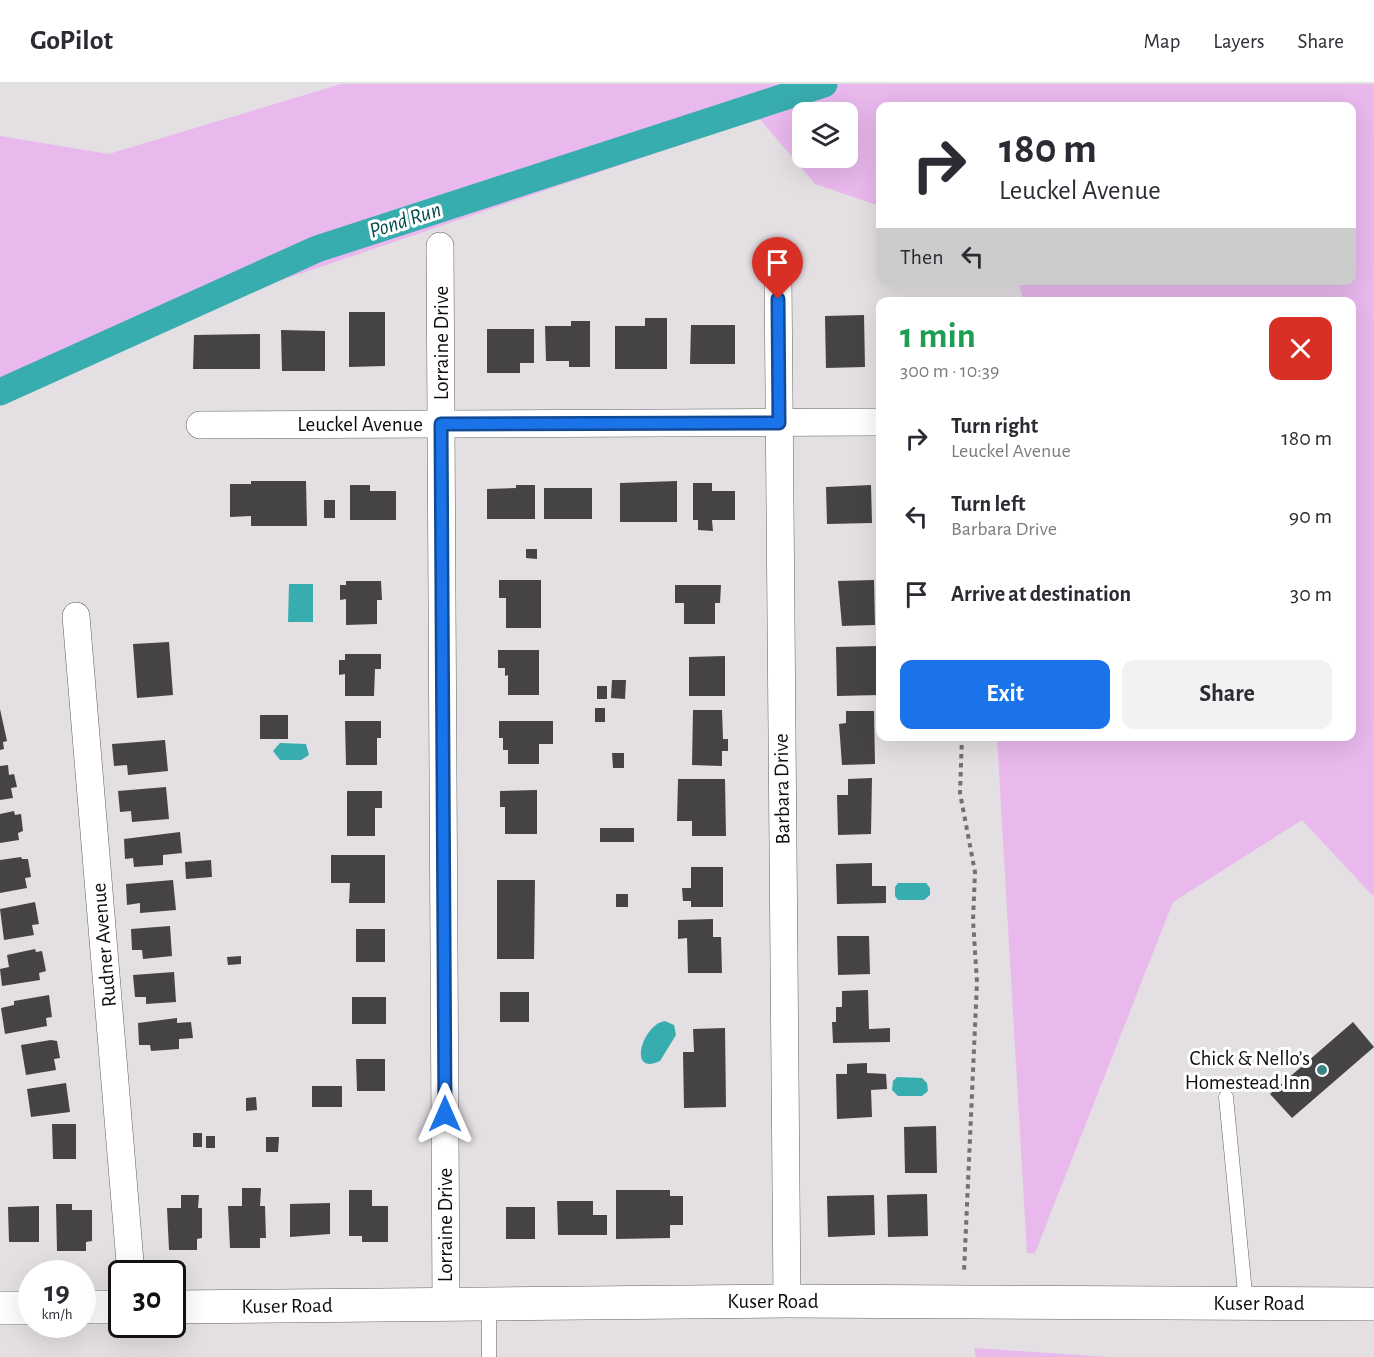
<!DOCTYPE html>
<meta charset="utf-8">
<style>
:root{--surface:#fff;--page:#f2f2f3;--text:#2b2b33;--muted:#7c7c81;--line:#e1e1e2;--accent:#1a73e8}
body{margin:0;font-family:"Alegreya Sans",sans-serif;background:var(--page);color:var(--text);height:100vh;display:flex;flex-direction:column;font-size:22px;white-space:nowrap}
*{box-sizing:border-box;margin:0}
p{font-size:20px;color:var(--muted)}
.icon{flex:none;width:33px;height:33px;fill:none;stroke:currentColor;stroke-width:2;stroke-linecap:round;stroke-linejoin:round}
.map{position:relative;flex:1;overflow:hidden}
.panel{position:absolute;left:876px;top:213px;width:480px;height:444px;display:flex;flex-direction:column;background:var(--surface);border-radius:12px;box-shadow:0 6px 24px #0002}
.panel>*{flex:none}
.banner{position:absolute;left:876px;top:18px;width:480px;height:183px;border-radius:12px;box-shadow:0 6px 24px #0002;background:#fff;color:var(--text);overflow:hidden}
.tools{position:absolute;left:792px;top:18px;display:grid;gap:12px}
.tools a{display:grid;place-items:center;width:66px;height:66px;border-radius:12px;background:var(--surface);box-shadow:0 6px 24px #0002;font-size:30px}
.speed{position:absolute;left:18px;top:1176px;display:flex;gap:12px;font-size:30px;font-weight:700;text-align:center}
.speed>*{display:grid;place-content:center;width:78px;height:78px;border-radius:50%;background:var(--surface);box-shadow:0 6px 24px #0002;line-height:1}
.speed small{font-size:15px;font-weight:400}
.speed .limit{border:3px solid #111;border-radius:9px;background:#fff;color:#111}
.pin{position:absolute;display:grid;place-items:center;width:51px;height:51px;color:#fff;margin:-62px -26px;border-radius:50% 50% 50% 0;rotate:-45deg;box-shadow:0 0 6px #0007}
.pin .icon{rotate:45deg}
.me{position:absolute;width:66px;margin:-33px;rotate:0deg;stroke-linejoin:round;filter:drop-shadow(0 0 4px #0008)}
.turn{display:flex;align-items:center;gap:21px;height:126px;padding:0 24px;font-size:27px}
.turn .icon{width:78px;height:78px;stroke-width:2.5}
.turn b{display:block;font-size:42px;line-height:51px}
.then{display:flex;align-items:center;height:57px;padding:0 24px;background:#0003;gap:12px;font-size:22px}
.round{display:grid;place-items:center;flex:none;width:63px;height:63px;border-radius:12px;background:var(--page)}
.head{display:flex;align-items:center;justify-content:space-between;height:102px;padding:0 24px}
h1{font-size:36px;font-weight:600;line-height:45px;color:#1e9e55}
.action{display:flex;gap:12px;margin-top:auto;padding:12px 24px}
.action a{flex:1;height:69px;border-radius:12px;background:var(--accent);color:#fff;font-size:24px;font-weight:600;line-height:69px;text-align:center}
.action a+a{background:var(--page);color:var(--text)}
ul{padding:0;list-style:none}
li{display:flex;align-items:center;gap:18px;height:78px;padding:0 24px}
li div{flex:1}
li b{display:block;font-size:22px}
li em{font-style:normal}
header{display:flex;align-items:center;gap:36px;box-sizing:border-box;height:84px;padding:0 30px;background:var(--surface);border-bottom:2px solid var(--line)}
header strong{font-size:28px}
nav{display:flex;gap:33px;margin-inline-start:auto;font-size:21px}
.map>svg:first-child{display:block}
</style>
<header>
<strong>GoPilot</strong>
<nav><a>Map</a><a>Layers</a><a>Share</a></nav>
</header>
<div class="map">
<svg width="1374" height="1273" viewBox="0 0 1374 1273">
<rect width="100%" height="100%" fill="#e3dfe3"/>
<g fill="#e9b8ed" fill-rule="evenodd">
<path d="M341,0H1374V813L1302,736L1173,818L1035,1169H1027L997,653L1352,652V218L1023,217L1019,197L1352,196V22H880V122L815,100L759,34L61,271L0,295V52L109,70ZM802,28H848V74H802Z"/>
<path d="M974,1264L1107,1273H976Z"/>
</g>
<g fill="#38adaf">
<path d="M289,500H313V538H288Z"/>
<path d="M280,659L306,660L309,671L301,676H280L273,667Z"/>
<path d="M898,799H926L930,804V811L924,816H898L895,812V803Z"/>
<path d="M665,937L674,941L676,951L660,977C627,993 642,940 665,937Z"/>
<path d="M897,993L922,994L927,999L928,1007L922,1012H898L892,1006L893,997Z"/>
</g>
<g fill="none" stroke-linecap="round" stroke-linejoin="round">
<path stroke="#38adaf" stroke-width="27" d="M0,308L317,165L824,0"/>
</g>
<g fill="#464346">
<path d="M349,228H385V282L349,283Z"/>
<path d="M864,231L865,283L826,284L825,232Z"/>
<path d="M645,234H667V285H615V242H645Z"/>
<path d="M571,237H590V283H569V277H546L545,242H571Z"/>
<path d="M691,241H735V280H690Z"/>
<path d="M487,245H534V279H520V289H487Z"/>
<path d="M281,246L325,247V287H282Z"/>
<path d="M260,250V285H193L194,251Z"/>
<path d="M251,397H306L307,442H251V432L230,433V400H251Z"/>
<path d="M677,397V438H620V399Z"/>
<path d="M693,399H712V407H735V436H712L713,447L698,446V436H693Z"/>
<path d="M350,401H370V407H396V436H350Z"/>
<path d="M516,401H535V435H487V405L516,404Z"/>
<path d="M871,401L872,439L827,440L826,403Z"/>
<rect x="544" y="404" width="48" height="31"/>
<rect x="324" y="416" width="11" height="18"/>
<path d="M526,465H537V475L526,474Z"/>
<path d="M499,496H541V544H506V514H499Z"/>
<path d="M874,496L875,541L842,542L838,497Z"/>
<path d="M346,497H381L382,516H377V540L346,541V515L340,516V501H346Z"/>
<path d="M675,501H721L720,519H715V540H684V519H675Z"/>
<path d="M169,558L173,611L137,614L133,560Z"/>
<path d="M879,562L880,611L837,612L836,563Z"/>
<path d="M498,566H539V611H508V591L505,592V584H498Z"/>
<path d="M345,570H381V585H375L374,612H345V590L339,591V576H345Z"/>
<path d="M725,572V612H689V573Z"/>
<path d="M612,596H626L625,615L611,614Z"/>
<rect x="597" y="602" width="10" height="13"/>
<rect x="595" y="624" width="10" height="14"/>
<path d="M0,625L7,657L3,658L4,665L0,666Z"/>
<path d="M693,626H722L723,655H728V667H722V682L692,681Z"/>
<path d="M846,627H874L875,680L842,681L839,640L846,639Z"/>
<rect x="260" y="631" width="28" height="24"/>
<path d="M345,637H381V654H377V681H346Z"/>
<path d="M499,637H553V660H539V680H508V666H503V654H499Z"/>
<path d="M165,656L168,687L128,691L127,681L114,682L112,660Z"/>
<path d="M612,669H624V684H613Z"/>
<path d="M8,681L9,691L14,690L17,703L11,704L13,714L0,716V682Z"/>
<path d="M872,694L871,750L838,751L837,711H848V695Z"/>
<path d="M678,695H725L726,752H692V737H677Z"/>
<path d="M166,703L169,735L132,738L131,727L120,728L118,707Z"/>
<path d="M537,706V750H505V723H500V707Z"/>
<path d="M347,707H382V724H375V752H347Z"/>
<path d="M14,727L15,731L21,730L23,747L18,749L19,756L0,759V730Z"/>
<rect x="600" y="744" width="34" height="14"/>
<path d="M180,748L182,769L163,771V781L134,783L133,774L125,775L124,755Z"/>
<path d="M331,771H385V819H349L350,799H331Z"/>
<path d="M21,773L22,775H28L31,793L25,794L27,804L0,809V776Z"/>
<path d="M211,776L212,793L186,795L185,778Z"/>
<path d="M872,779V802H886V819L837,820L836,780Z"/>
<path d="M691,783H723V823H691V817H683L682,804H691Z"/>
<path d="M173,796L176,826L140,829V819L127,821L126,800Z"/>
<path d="M497,796H535L534,875H497Z"/>
<rect x="616" y="810" width="12" height="13"/>
<path d="M35,818L39,840L32,841L34,851L4,856L0,825Z"/>
<path d="M713,835V853H721L722,889H688L687,854L678,855V836Z"/>
<path d="M170,842L172,872L143,875L142,866H132L131,845Z"/>
<rect x="356" y="845" width="29" height="33"/>
<path d="M837,852H869L870,890L838,891Z"/>
<path d="M35,865L36,868L42,867L46,887L39,889L40,896L2,902L0,885L9,883L7,871Z"/>
<path d="M241,872V880L228,881L227,873Z"/>
<path d="M174,888L176,918L146,920V913H135L133,891Z"/>
<path d="M868,906L869,945L890,944V958L833,959L832,938H836V923H842V907Z"/>
<rect x="500" y="908" width="29" height="30"/>
<path d="M49,911L52,933L46,934L47,942L5,950L1,924L14,921V917Z"/>
<rect x="352" y="913" width="34" height="27"/>
<path d="M177,934V939L191,938L193,954L179,955V965L151,967L150,961H139L138,939Z"/>
<path d="M1353,938L1374,963L1292,1034L1270,1010Z"/>
<path d="M725,944L726,1023L684,1024L683,968H694L693,945Z"/>
<path d="M51,956L57,957L60,974L54,975L56,986L26,991L21,961Z"/>
<path d="M356,975H385V1007H357Z"/>
<path d="M867,979V989L886,990L887,1005L871,1006L872,1033L837,1035L836,990H847V980Z"/>
<path d="M66,999L70,1028L31,1033L27,1005Z"/>
<rect x="312" y="1002" width="30" height="21"/>
<path d="M256,1013L257,1026L246,1027V1014Z"/>
<path d="M52,1040H76V1075H53Z"/>
<path d="M936,1042L937,1089H905L904,1043Z"/>
<rect x="193" y="1049" width="9" height="14"/>
<rect x="206" y="1052" width="9" height="12"/>
<path d="M266,1053H279L278,1068H266Z"/>
<path d="M242,1104H261L260,1122H265L266,1154H260V1164H230L228,1122H242Z"/>
<path d="M349,1106H372V1122H388V1158H362V1152H349Z"/>
<path d="M616,1106H670V1112H683V1141H670V1154L616,1155Z"/>
<path d="M927,1110L928,1152L888,1153L887,1111Z"/>
<path d="M181,1111H199L198,1124H202V1154L197,1155V1166H169L167,1124H181Z"/>
<path d="M874,1111L875,1151L828,1153L827,1112Z"/>
<path d="M557,1117H593V1131H607V1151H558Z"/>
<path d="M330,1119V1150L290,1153V1120Z"/>
<path d="M56,1120H72V1126H92V1157L86,1158V1167H57Z"/>
<path d="M39,1122V1158H9L8,1123Z"/>
<rect x="506" y="1123" width="29" height="32"/>
</g>
<g fill="none" stroke-linecap="round" stroke-linejoin="round">
<defs>
<g id="lane">
<path d="M1226,1013L1246,1219"/>
<path d="M489,1273V1219"/>
</g>
<g id="street">
<path d="M440,162L446,1220"/>
<path d="M778,194L787,1217"/>
<path d="M200,341L880,338"/>
<path d="M76,532L131,1190"/>
</g>
<g id="secondary">
<path d="M82,1223H122"/>
<path d="M172,1223L787,1217L1374,1220"/>
<path d="M0,1224H32"/>
</g>
</defs>
<use href="#lane" stroke="#646165" stroke-width="15"/>
<use href="#street" stroke="#646165" stroke-width="28"/>
<use href="#secondary" stroke="#646165" stroke-width="34"/>
<path stroke="#727072" stroke-width="4" stroke-dasharray="4.5 4.5" stroke-linecap="butt" d="M962,652L960,709L975,788L973,836L977,898L964,1188"/>
<use href="#lane" stroke="#fff" stroke-width="14"/>
<use href="#street" stroke="#fff" stroke-width="27"/>
<use href="#secondary" stroke="#fff" stroke-width="33"/>
</g>
<g fill="none" stroke-linecap="round" stroke-linejoin="round">
<defs>
<path id="route" d="M445,1030L441,340L779,339L778,215"/>
</defs>
<use href="#route" stroke="#114b97" stroke-width="15"/>
<use href="#route" stroke="#1a73e8" stroke-width="10"/>
</g>
<circle fill="#3b8384" stroke="#fff" stroke-width="2" cx="1322" cy="986" r="6"/>
<g text-anchor="middle" dominant-baseline="central" stroke-width="6" stroke-linejoin="round" paint-order="stroke">
<g font-size="21" fill="#0f0e0f" stroke="#fff">
<text transform="translate(441 259) rotate(-90)">Lorraine Drive</text>
<text x="360" y="340">Leuckel Avenue</text>
<text transform="translate(782 705) rotate(-91)">Barbara Drive</text>
<text transform="translate(104 861) rotate(-95)">Rudner Avenue</text>
<text transform="translate(445 1141) rotate(-90)">Lorraine Drive</text>
<text x="773" y="1217">Kuser Road</text>
<text x="1259" y="1219">Kuser Road</text>
<text transform="translate(287 1222) rotate(-1)">Kuser Road</text>
</g>
<g font-size="21" fill="#0f0e0f" stroke="#fff" text-anchor="end">
<text x="1310" y="974">Chick &amp; Nello’s<tspan x="1310" dy="24">Homestead Inn</tspan></text>
</g>
<g font-size="22" font-style="italic" fill="#034b4c" stroke="#fff">
<text transform="translate(405 136) rotate(-18)">Pond Run</text>
</g>
</g>
</svg>
<div class="tools">
<a><svg class="icon" aria-label="layers" viewBox="0 0 24 24"><path d="M12 4l9 5-9 5-9-5zM3 14l9 5 9-5"/></svg></a>
</div>
<div class="speed"><div>19<small>km/h</small></div><div class="limit">30</div></div>
<div class="pin" style="left:778px;top:215px;background:#d93025"><svg class="icon" aria-label="arrive" viewBox="0 0 24 24"><path d="M6 21V4h12l-3 4 3 4H6"/></svg></div>
<svg class="me" style="left:445px;top:1030px" viewBox="-20 -20 40 40"><path d="M0-17L14 15 0 8-14 15z" fill="#1a73e8" stroke="#fff" stroke-width="4"/></svg>
<div class="banner">
<div class="turn"><svg class="icon" aria-label="right" viewBox="0 0 24 24"><path d="M7 20v-9h11M14 6l5 5-5 5"/></svg><div><b>180 m</b>Leuckel Avenue</div></div>
<div class="then">Then<svg class="icon" aria-label="left" viewBox="0 0 24 24"><path d="M17 20v-9H6M10 6l-5 5 5 5"/></svg></div>
</div>
<section class="panel">
<div class="head"><div><h1>1 min</h1><p>300 m · 10:39</p></div><a class="round" style="background:#d93025;color:#fff"><svg class="icon" aria-label="close" viewBox="0 0 24 24"><path d="M6 6l12 12M18 6L6 18"/></svg></a></div>
<ul>
<li><svg class="icon" aria-label="right" viewBox="0 0 24 24"><path d="M7 20v-9h11M14 6l5 5-5 5"/></svg><div><b>Turn right</b><p>Leuckel Avenue</p></div><em>180 m</em></li>
<li><svg class="icon" aria-label="left" viewBox="0 0 24 24"><path d="M17 20v-9H6M10 6l-5 5 5 5"/></svg><div><b>Turn left</b><p>Barbara Drive</p></div><em>90 m</em></li>
<li><svg class="icon" aria-label="arrive" viewBox="0 0 24 24"><path d="M6 21V4h12l-3 4 3 4H6"/></svg><div><b>Arrive at destination</b></div><em>30 m</em></li>
</ul>
<div class="action"><a>Exit</a><a>Share</a></div>
</section>
</div>
